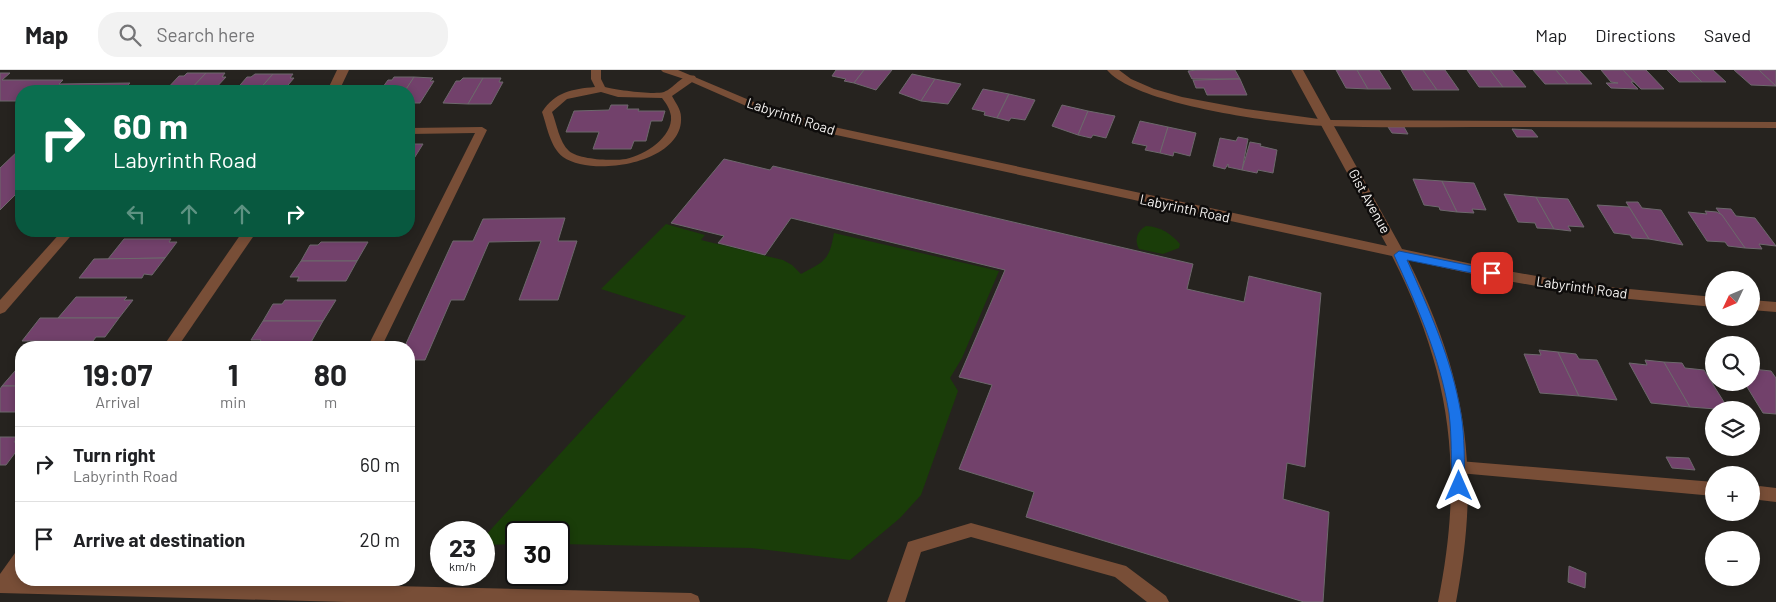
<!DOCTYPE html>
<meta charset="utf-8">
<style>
:root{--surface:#fff;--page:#f2f2f2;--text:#202124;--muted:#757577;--line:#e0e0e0}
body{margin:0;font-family:Barlow,sans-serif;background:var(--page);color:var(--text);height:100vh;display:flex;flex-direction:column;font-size:19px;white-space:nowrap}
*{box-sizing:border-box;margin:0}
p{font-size:16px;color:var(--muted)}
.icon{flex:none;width:28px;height:28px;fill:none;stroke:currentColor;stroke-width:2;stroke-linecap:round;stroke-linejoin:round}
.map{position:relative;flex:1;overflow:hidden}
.sheet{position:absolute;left:15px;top:271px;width:400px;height:245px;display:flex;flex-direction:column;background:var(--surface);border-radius:20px;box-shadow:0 2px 8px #0003}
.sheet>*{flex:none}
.top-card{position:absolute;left:15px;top:15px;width:400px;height:152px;border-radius:20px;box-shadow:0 2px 8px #0003;background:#0b6e4f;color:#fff;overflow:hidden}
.needle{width:32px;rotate:226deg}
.buttons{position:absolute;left:1705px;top:201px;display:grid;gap:10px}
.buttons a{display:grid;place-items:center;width:55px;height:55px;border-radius:50%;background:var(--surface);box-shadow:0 2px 8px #0003;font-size:25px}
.speed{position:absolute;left:430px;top:451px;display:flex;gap:10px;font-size:25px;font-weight:700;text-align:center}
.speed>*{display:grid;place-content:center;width:65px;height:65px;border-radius:50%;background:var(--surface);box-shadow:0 2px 8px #0003;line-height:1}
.speed small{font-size:12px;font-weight:400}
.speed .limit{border:2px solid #111;border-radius:8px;background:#fff;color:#111}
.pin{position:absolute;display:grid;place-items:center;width:42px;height:42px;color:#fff;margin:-21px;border-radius:10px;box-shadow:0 2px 8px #0006}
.me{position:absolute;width:55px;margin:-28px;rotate:0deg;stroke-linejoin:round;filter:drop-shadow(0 0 4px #0008)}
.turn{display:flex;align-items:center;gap:18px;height:105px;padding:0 15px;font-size:22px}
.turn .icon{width:65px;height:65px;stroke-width:2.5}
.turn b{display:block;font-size:35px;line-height:42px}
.lanes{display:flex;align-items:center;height:48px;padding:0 15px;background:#0003;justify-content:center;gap:25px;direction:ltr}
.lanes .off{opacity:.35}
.eta{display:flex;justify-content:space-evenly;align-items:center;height:85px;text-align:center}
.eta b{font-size:30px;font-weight:700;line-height:35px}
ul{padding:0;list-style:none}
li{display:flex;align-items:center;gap:15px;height:75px;padding:0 15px;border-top:1px solid var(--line)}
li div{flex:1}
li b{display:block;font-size:19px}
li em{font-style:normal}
header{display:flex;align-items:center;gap:30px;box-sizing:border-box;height:70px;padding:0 25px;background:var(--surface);border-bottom:1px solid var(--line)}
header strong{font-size:24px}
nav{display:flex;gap:28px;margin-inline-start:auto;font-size:18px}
.search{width:350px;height:45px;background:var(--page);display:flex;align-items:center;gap:12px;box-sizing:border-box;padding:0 18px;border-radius:20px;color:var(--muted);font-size:19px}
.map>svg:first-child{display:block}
</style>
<header>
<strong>Map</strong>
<div class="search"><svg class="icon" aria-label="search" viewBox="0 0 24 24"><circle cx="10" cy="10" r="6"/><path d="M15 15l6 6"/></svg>Search here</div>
<nav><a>Map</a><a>Directions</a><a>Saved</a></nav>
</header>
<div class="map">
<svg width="1776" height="532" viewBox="0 0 1776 532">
<rect width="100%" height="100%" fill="#26231f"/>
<g fill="#1a3d09">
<path d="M666,154L705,165L701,170L783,190L792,195L801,204C825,191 829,191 834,163L999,201L962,288L950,308L958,321L921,425L900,448L850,490L751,478L559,474V462H516V474L484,475V467L686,246L601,219Z"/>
<path d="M1146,156C1161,157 1170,163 1180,174L1179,178L1163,184L1139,179C1134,170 1137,161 1146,156Z"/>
</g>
<g fill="#72416b" stroke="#6d686c">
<path d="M836,0H864L854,13L844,11L846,9L832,6Z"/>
<path d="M864,0H892L876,20L854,13Z"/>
<path d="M1197,0H1235L1240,9H1192L1188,1Z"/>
<path d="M1336,0H1357L1368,19L1346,18Z"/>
<path d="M1357,0H1379L1391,19H1368Z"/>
<path d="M1401,0H1423L1437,20H1413Z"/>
<path d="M1423,0H1445L1459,20H1437Z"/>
<path d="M1467,0H1490L1503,17H1479Z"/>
<path d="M1490,0H1512L1526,17H1503Z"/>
<path d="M1533,0H1556L1568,14H1545Z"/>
<path d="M1556,0H1579L1592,14H1568Z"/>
<path d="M1601,0H1623L1641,19L1634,12H1631L1638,19L1611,18L1606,13H1618L1611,12Z"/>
<path d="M1623,0H1646L1664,19H1641Z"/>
<path d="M1667,0H1690L1702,12H1679Z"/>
<path d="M1690,0H1713L1726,12H1702Z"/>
<path d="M1734,0H1759L1776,16L1751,15Z"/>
<path d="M1759,0H1776V16Z"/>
<path d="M0,3H10L2,10H63L59,14L130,13L122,21H21V31H0Z"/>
<path d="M187,3H206L189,21H165L179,6H184Z"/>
<path d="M206,3H225L222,7H226L213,21H189Z"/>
<path d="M255,4H273L258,21H235L247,7H251Z"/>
<path d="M273,4H293L290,8H294L283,21H258Z"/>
<path d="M912,4L935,9L921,31L899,23Z"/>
<path d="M394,7H414L405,21H380L388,10H392Z"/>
<path d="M414,7L433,8L430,11H434L420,33H409V21H405Z"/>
<path d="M463,8H483L468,34L443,33L456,11H460Z"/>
<path d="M483,8H501L499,12H503L491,34H468Z"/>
<path d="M935,9L961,14L948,34L921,31Z"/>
<path d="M1240,9L1247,25H1207L1204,18H1196L1193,10Z"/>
<path d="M983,19L1009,24L997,48L984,45L985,42L972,39Z"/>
<path d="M1009,24L1035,30L1025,50L1011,48L1009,51L997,48Z"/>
<path d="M611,35H628L627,39H639L638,41H665L662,51H651L646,71H634L631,79H593L599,62H566L574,41L609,40Z"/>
<path d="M1062,35L1088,41L1078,65L1052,56Z"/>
<path d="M1088,41L1115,46L1106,68L1093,65L1091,68L1078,65Z"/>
<path d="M1140,51L1168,57L1160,83L1145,80L1147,76L1132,73Z"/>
<path d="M1168,57L1196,63L1190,86L1174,82L1173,86L1160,83Z"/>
<path d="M1388,57H1404L1408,64L1392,63Z"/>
<path d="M1512,59L1532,60L1538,67H1517Z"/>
<path d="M1238,67L1248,69L1242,100L1228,97V94L1225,99L1213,96L1220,68L1236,71Z"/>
<path d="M1250,72L1261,74L1260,76L1277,80L1273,103L1258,100L1257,103L1242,100Z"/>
<path d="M409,74H423L413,90H409Z"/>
<path d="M21,78V119L0,140V98Z"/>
<path d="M724,89L770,100L773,96L1193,194L1187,219L1244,232L1249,206L1321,223L1305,397L1287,393L1283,429L1329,442L1323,532H1304L1026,447L1034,422L959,399L992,315L959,307L1005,200L791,148L765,185L718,173L724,166L671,153Z"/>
<path d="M1413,109L1442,111L1457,142L1440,140L1439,137L1424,135Z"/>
<path d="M1442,111L1474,113L1486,140L1472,139L1474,143L1457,142Z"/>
<path d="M1504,124L1536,127L1554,159L1537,158L1535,153L1518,152Z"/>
<path d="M1536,127L1568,129L1584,157L1568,156L1571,161L1554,159Z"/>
<path d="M1626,132H1638L1642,138L1661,140L1683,175L1649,169Z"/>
<path d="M1597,135L1629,137L1649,169L1632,168L1630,165L1614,163Z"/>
<path d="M1716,138L1731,139L1736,146L1755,148L1776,176L1759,174L1762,179L1745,178Z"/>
<path d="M1705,141L1717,142L1722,145L1745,178L1728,176L1725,172L1707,171L1688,142L1707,144Z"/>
<path d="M565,148L558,171H577L558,230H519L541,171L489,172L464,230H451L425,290H409V278H404L453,171H473L483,149Z"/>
<path d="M124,169H171L169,172H177L165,188L108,189Z"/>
<path d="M321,172H368L357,191H301L310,175H318Z"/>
<path d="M165,188L152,205L144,204L142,208H79L94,189Z"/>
<path d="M301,191H357L346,211H297L299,207H290Z"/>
<path d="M76,227H127L124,230H133L119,248H58Z"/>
<path d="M285,230H336L323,251H263L273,234H282Z"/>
<path d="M40,248H119L105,267H96L93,271H22Z"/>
<path d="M263,251H323L310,274H258L261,270H251Z"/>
<path d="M1539,280L1558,282L1579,326L1540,323L1524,284L1541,285Z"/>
<path d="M1558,282L1576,284L1579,289L1597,290L1617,330L1579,326Z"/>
<path d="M1645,290L1664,292L1690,337L1651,333L1629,293L1647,295Z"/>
<path d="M1664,292L1682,293L1685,298L1704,300L1729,340L1690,337Z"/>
<path d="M21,294V316H2Z"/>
<path d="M1752,299L1771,301L1776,308V344L1763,343L1744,312H1751V303H1755Z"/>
<path d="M2,316H21V342H0V319Z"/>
<path d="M0,367H18L14,372H21V375L6,395H0Z"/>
<path d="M1666,387L1689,388L1695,400L1672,398Z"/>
<path d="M1569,496L1586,503L1585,518L1568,512Z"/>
</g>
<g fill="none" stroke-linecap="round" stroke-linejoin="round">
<g fill="#784e37" fill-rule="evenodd">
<path d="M591,0H601V9L605,17C617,20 653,25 664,22C675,18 682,3 695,6L696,8L695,10L672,26C675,32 681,39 681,47C684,93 593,108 563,87C550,77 547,56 542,42C555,22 572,19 595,17L591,9ZM601,22L618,27L662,28C666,33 670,39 671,46C673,67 645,85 626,89C613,91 580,90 569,81C559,72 557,54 552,42L567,29Z"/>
<path d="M1107,0H1119L1131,9L1154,19L1182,27L1246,39L1326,50L1776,52V58C1675,58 1575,57 1474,57C1425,57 1376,58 1327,56C1280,54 1136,35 1107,0Z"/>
<path d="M482,57L487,60L381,278H367L475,63L409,64V58Z"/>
<path d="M62,161H75L5,242L0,244V230Z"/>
<path d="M1459,391L1714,412V426L1459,403L1454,401L1451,397L1454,393Z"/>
<path d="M1751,415L1776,418V432L1751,429Z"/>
<path d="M971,453L1126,496L1166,526L1169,532H1147L1115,507L971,467L921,482L905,532H887L908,472Z"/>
</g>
<g fill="#784e37" fill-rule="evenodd">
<path d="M337,0H349L339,21H327Z"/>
<path d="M661,0H678L761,35L834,57L1387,176L1291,0H1303L1402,179L1491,198L1587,215L1714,227V237L1587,225L1491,208L1408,190C1467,308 1481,401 1456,532H1438C1464,403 1452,304 1392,186L827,63L753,39L687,10L663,2Z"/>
<path d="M243,161H257L177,278H162Z"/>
<path d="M1751,230L1776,232V242L1751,240Z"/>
<path d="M21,481C22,497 21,517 3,523L0,522V504L15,483Z"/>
</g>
<path fill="#784e37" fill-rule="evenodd" d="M0,507H21V510H139L691,523L698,526L700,532H346L0,523Z"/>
</g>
<path fill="#1a73e8" stroke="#114b97" d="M1399,181L1492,200L1497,203L1492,207L1407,190C1429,240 1452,289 1461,344C1465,367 1464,392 1465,416L1463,420L1459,422L1454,420L1452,416C1451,392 1452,367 1449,343C1440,287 1417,236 1394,185Z"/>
<g text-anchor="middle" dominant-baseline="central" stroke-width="5" stroke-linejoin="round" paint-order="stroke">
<g font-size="14" fill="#f4f2f0" stroke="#0e0c0b">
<text transform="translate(791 46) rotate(18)">Labyrinth Road</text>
<text transform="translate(1370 131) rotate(61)">Gist Avenue</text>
<text transform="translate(1185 138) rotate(12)">Labyrinth Road</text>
<text transform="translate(1582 217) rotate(8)">Labyrinth Road</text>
</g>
</g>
</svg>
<div class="buttons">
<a><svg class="needle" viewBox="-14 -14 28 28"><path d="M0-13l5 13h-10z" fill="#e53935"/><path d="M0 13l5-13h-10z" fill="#757577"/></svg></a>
<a><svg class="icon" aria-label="search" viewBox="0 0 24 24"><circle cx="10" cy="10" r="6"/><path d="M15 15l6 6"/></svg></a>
<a><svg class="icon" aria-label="layers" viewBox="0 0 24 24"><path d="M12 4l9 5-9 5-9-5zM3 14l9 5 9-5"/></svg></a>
<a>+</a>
<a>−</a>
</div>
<div class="speed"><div>23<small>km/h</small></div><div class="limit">30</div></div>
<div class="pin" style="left:1492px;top:203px;background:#d93025"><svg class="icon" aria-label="arrive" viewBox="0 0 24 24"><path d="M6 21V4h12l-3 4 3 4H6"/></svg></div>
<svg class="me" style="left:1459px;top:416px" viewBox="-20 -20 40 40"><path d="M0-17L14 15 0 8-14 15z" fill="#1a73e8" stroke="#fff" stroke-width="4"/></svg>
<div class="top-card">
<div class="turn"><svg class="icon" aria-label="right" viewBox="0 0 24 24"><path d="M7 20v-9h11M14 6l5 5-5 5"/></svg><div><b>60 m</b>Labyrinth Road</div></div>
<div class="lanes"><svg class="icon off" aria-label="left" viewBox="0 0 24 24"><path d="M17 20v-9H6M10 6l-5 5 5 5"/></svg><svg class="icon off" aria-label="ahead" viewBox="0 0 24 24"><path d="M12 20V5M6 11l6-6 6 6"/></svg><svg class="icon off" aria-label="ahead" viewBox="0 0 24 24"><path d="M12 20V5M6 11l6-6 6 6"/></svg><svg class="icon" aria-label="right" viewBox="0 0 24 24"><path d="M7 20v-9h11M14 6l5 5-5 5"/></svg></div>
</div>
<section class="sheet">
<div class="eta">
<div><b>19:07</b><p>Arrival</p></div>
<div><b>1</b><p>min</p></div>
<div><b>80</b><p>m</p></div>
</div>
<ul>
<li><svg class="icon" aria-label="right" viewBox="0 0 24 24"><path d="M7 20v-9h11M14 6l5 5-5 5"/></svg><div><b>Turn right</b><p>Labyrinth Road</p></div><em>60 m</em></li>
<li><svg class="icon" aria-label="arrive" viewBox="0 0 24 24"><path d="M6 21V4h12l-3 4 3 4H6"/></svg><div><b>Arrive at destination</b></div><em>20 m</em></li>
</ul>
</section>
</div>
